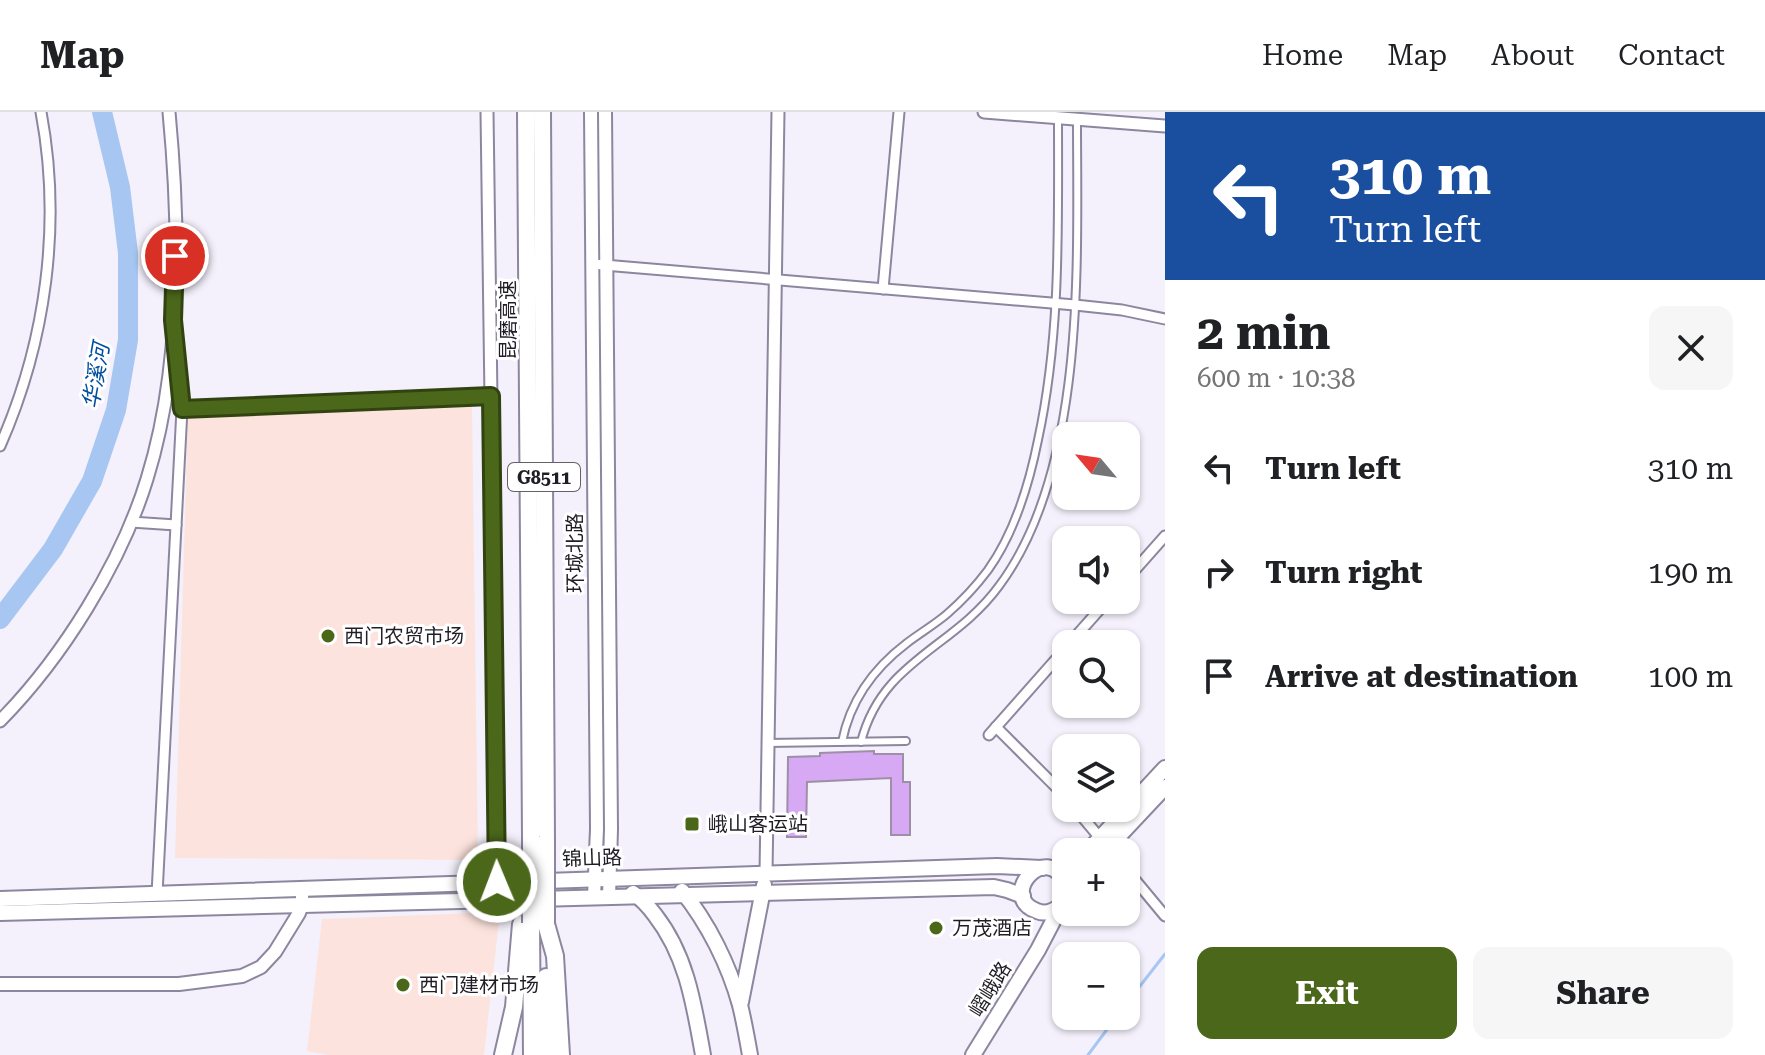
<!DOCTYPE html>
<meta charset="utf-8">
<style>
:root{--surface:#fff;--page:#f6f6f6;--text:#202124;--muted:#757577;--line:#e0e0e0;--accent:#4b671a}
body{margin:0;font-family:"Roboto Serif","Noto Sans SC",serif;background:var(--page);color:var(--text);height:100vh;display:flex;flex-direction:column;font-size:30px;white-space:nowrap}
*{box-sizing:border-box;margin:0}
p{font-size:26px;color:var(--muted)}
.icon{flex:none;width:44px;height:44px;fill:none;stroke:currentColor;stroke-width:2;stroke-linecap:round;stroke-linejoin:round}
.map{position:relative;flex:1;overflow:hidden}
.panel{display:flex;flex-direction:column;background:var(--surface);width:600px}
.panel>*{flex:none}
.guide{background:#1a4fa0;color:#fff;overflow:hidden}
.needle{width:52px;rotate:299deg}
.controls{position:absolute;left:1052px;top:310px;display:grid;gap:16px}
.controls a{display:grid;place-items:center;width:88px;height:88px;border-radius:16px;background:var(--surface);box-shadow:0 2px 6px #0004;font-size:40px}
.pin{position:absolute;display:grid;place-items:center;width:68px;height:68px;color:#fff;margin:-34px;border:4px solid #fff;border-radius:50%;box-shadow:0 2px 8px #0007}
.me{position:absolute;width:88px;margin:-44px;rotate:359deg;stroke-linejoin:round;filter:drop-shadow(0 0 6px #0008)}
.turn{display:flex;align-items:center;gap:28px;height:168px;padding:0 32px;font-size:36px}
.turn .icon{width:104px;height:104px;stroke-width:2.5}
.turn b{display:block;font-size:56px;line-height:68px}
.round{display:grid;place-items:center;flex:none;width:84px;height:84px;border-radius:16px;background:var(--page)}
.head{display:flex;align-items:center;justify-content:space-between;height:136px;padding:0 32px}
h1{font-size:48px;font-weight:700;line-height:60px}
.cta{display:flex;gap:16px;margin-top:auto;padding:16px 32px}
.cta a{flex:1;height:92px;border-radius:16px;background:var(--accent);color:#fff;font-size:32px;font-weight:700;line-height:92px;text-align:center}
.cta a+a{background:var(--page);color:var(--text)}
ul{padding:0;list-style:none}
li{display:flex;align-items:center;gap:24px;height:104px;padding:0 32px}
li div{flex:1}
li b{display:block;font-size:30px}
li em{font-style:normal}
header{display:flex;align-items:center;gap:48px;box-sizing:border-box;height:112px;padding:0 40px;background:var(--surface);border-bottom:2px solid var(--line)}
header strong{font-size:38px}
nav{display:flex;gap:44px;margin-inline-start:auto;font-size:28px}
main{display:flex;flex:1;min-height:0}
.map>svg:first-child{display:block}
</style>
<header>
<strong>Map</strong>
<nav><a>Home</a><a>Map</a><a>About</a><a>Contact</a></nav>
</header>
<main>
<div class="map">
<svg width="1165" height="943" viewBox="0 0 1165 943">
<rect width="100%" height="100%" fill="#f4f1fc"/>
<g fill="#fde3dd">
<path d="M472,292L478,748L175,746L188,303Z"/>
<path d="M500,800L484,943H328L307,939L322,807Z"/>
</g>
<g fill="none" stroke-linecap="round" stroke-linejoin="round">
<g stroke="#a7c7f2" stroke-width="3">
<path d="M1126,892L1165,842"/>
<path d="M1088,943L1117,904"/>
</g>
<path stroke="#a7c7f2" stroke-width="20" d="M0,507L53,437L92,369L116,298L128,228V141L120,75L102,0"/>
</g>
<path fill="#d7a8f4" stroke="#9d8fa6" stroke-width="2" d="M874,639V642H903V670H910V723H891V666L807,670L806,725H787L788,645L820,644V641Z"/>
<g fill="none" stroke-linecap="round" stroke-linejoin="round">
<defs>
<g id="pedestrian">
<path d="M842,630C850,589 874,556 907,531C920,521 934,513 947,502C962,489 976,474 988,458C1015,420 1029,373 1038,328C1061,222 1058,114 1058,6"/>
<path d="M861,630C882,548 953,537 999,474C1087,356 1077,148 1077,7"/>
<path d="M767,631L906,629"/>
</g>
<g id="minor">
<path d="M592,152L1075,193L1122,198L1165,207"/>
<path d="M883,177L899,0"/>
<path d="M182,297L491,284"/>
<path d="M0,334C46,230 62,112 41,0"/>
<path d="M131,410L176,413"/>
<path d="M1126,468L1165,424"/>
<path d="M1069,532L1108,488"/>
<path d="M996,615L1066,685"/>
<path d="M989,623L1066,536"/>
<path d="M1075,696L1100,726"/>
<path d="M1126,757L1165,804"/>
<path d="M157,782L182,297L176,230"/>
</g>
<g id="tertiary">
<path d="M487,0L498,788"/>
<path d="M984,0L1165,14"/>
<path d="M0,609C62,546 121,452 147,367C182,255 180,116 169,0"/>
<path d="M766,761L778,0"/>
</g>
<g id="secondary">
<path d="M591,0L597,717L594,785"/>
<path d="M605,0L611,717L609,785"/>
<path d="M0,872H179L242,864L261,855L275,840L299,801L302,793V776"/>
</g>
<g id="trunk">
<path d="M1087,740L1165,656"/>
<path d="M1104,740L1165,675"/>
<path d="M682,779C708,811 729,853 740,893C744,909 747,926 750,943"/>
<path d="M633,781C642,787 649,795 655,803C687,844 694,893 703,943"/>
<path d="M0,787L997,754L1042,756"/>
<path d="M1061,793C1054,799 1046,803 1037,799C997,785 1046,727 1066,772"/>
<path d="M0,801L994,775L1007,778L1023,784"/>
<path d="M741,890L764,773"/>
<path d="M973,943L1038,838L1063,790"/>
</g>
<g id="motorway">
<path d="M526,0L531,724"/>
<path d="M542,0L546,729"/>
<path d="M531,811L532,943"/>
<path d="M546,812L555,844L561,943"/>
<path d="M546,865L547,943"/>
<path d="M503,943L514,895L521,812"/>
</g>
</defs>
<use href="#pedestrian" stroke="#8d869f" stroke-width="10"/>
<use href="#minor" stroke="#8d869f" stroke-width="13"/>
<use href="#tertiary" stroke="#8d869f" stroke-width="15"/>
<use href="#secondary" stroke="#8d869f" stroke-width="16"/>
<use href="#trunk" stroke="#8d869f" stroke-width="18"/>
<use href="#motorway" stroke="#8d869f" stroke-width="20"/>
<use href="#pedestrian" stroke="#fff" stroke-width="6"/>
<use href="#minor" stroke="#fff" stroke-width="9"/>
<use href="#tertiary" stroke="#fff" stroke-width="11"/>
<use href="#secondary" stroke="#fff" stroke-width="12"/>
<use href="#trunk" stroke="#fff" stroke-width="14"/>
<use href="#motorway" stroke="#fff" stroke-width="16"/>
<defs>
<g id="motorway-bridge">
<path d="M531,724V811"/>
<path d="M546,812V729"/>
</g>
</defs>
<use href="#motorway-bridge" stroke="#8d869f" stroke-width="20" stroke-linecap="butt"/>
<use href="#motorway-bridge" stroke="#fff" stroke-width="16"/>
</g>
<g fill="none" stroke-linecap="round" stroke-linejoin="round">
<defs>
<path id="route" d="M175,144L173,208L182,297L491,284L497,770"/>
</defs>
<use href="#route" stroke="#314311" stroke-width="20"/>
<use href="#route" stroke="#4b671a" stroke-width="14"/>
</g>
<g fill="#4b671a" stroke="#fff" stroke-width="3">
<circle cx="328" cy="524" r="8"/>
<rect x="684" y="704" width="16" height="16" rx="4"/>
<circle cx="936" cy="816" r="8"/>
<circle cx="403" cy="873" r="8"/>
</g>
<g text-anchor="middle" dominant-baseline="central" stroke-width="6" stroke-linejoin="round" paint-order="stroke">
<rect fill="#fff" stroke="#636167" stroke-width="2" x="508" y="351" width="72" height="28" rx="6"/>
<g font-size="18" font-weight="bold" fill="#201d26">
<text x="544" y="365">G8511</text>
</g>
<g font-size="20" fill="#201d26" stroke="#fff">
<text transform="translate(508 208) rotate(-90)">昆磨高速</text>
<text transform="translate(575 441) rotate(-90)">环城北路</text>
<text transform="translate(592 746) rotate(-2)">锦山路</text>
<text transform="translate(990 877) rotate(-58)">嶍峨路</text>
</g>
<g font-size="20" fill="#201d26" stroke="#fff" text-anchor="start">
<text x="344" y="524">西门农贸市场</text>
<text x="708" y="712">峨山客运站</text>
<text x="952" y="816">万茂酒店</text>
<text x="419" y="873">西门建材市场</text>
</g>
<g font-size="22" font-style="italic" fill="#004e9d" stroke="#fff">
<text transform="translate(96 264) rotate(-80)">华溪河</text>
</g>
</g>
</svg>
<div class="controls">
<a><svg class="needle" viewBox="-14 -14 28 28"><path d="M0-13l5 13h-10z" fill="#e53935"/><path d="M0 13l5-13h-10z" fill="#757577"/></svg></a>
<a><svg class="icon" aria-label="sound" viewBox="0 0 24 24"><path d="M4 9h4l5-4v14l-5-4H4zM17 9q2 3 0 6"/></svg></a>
<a><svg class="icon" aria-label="search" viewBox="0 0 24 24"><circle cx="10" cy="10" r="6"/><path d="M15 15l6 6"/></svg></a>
<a><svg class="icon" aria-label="layers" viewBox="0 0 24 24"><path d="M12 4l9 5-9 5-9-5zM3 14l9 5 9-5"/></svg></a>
<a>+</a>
<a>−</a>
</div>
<div class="pin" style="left:175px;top:144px;background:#d93025"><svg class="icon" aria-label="arrive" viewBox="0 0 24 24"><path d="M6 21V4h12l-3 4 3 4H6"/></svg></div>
<svg class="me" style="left:497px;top:770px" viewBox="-20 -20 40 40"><circle r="17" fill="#4b671a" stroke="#fff" stroke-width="3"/><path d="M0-11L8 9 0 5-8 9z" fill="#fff"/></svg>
</div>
<section class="panel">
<div class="guide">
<div class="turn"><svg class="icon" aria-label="left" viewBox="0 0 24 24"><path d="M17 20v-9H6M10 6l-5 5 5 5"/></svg><div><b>310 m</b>Turn left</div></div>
</div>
<div class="head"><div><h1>2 min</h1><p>600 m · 10:38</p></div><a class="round"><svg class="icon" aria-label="close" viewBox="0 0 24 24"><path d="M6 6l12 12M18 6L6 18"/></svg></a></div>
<ul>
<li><svg class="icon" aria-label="left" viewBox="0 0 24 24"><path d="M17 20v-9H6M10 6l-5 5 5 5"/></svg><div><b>Turn left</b></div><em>310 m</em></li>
<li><svg class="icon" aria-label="right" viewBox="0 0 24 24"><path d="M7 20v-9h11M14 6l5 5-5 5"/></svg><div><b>Turn right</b></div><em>190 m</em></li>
<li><svg class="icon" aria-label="arrive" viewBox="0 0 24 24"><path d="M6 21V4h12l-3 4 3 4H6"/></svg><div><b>Arrive at destination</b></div><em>100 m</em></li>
</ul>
<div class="cta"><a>Exit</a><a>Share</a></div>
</section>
</main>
